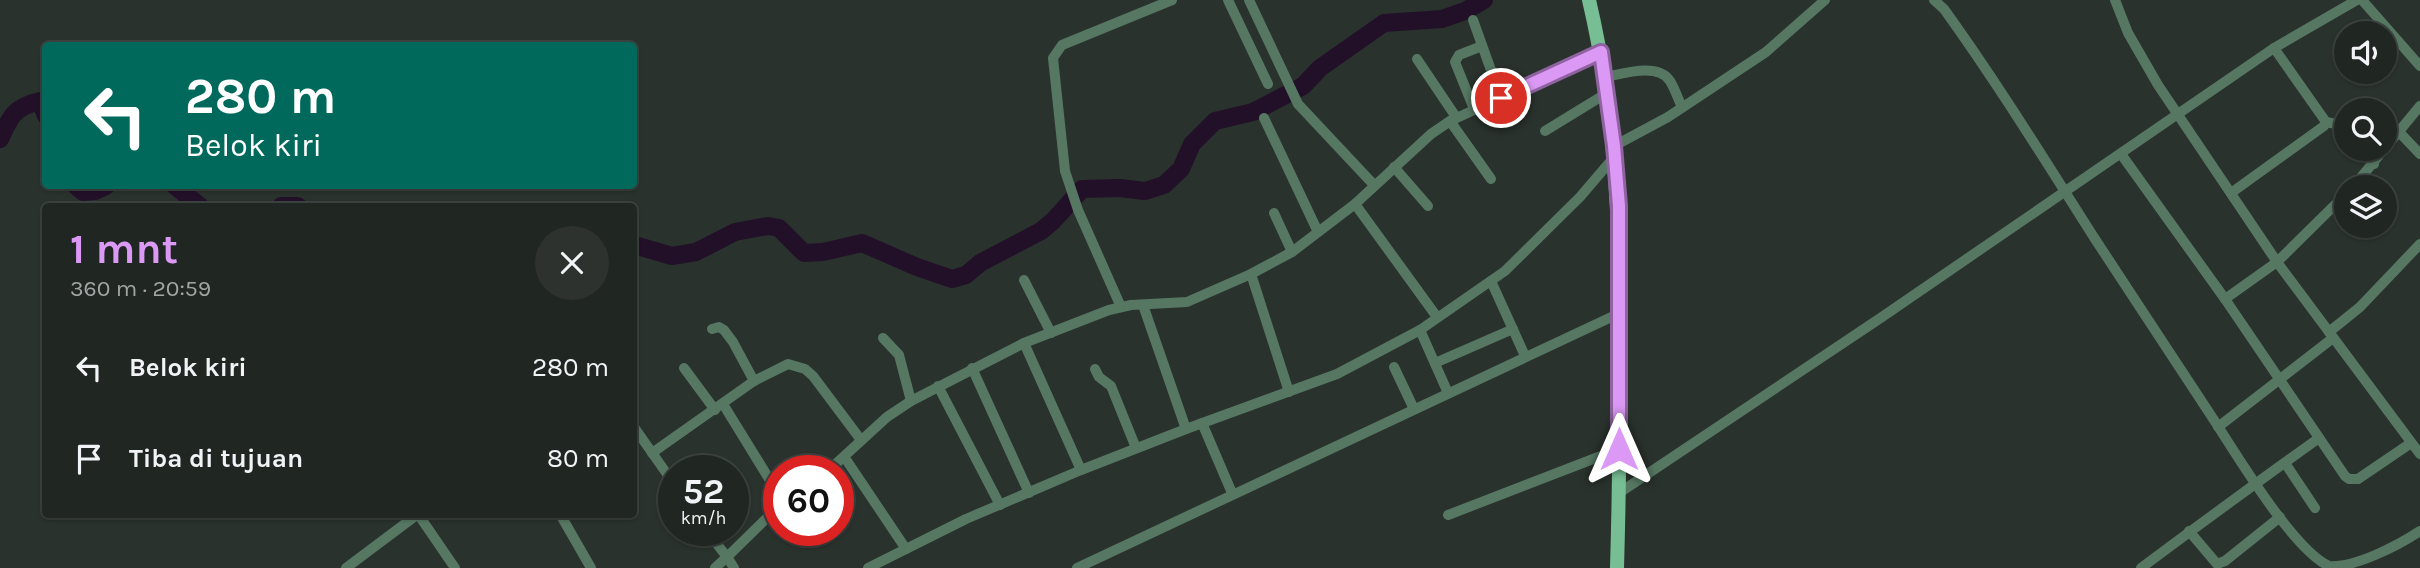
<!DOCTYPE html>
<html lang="id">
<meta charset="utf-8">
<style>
:root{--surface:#202622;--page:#2d322f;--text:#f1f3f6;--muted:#a2a5a5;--line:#3d4340;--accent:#db99f5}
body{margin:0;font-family:Karla,sans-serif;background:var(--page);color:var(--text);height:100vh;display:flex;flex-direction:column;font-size:26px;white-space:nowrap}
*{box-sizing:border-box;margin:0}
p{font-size:23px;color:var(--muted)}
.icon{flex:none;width:38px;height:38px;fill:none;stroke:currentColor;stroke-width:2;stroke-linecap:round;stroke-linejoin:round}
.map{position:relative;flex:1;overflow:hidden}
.sheet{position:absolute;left:42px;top:203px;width:595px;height:315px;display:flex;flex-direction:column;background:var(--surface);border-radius:7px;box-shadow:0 2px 5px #0004,0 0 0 2px var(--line)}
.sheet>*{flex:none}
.hud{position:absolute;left:42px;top:42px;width:595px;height:147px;border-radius:7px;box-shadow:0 2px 5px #0004,0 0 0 2px var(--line);background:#00695c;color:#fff;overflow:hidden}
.fabs{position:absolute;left:2334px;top:21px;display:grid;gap:14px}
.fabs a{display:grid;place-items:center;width:63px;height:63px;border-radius:50%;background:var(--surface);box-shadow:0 2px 5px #0004,0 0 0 2px var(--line);font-size:35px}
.speed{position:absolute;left:658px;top:455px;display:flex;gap:14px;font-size:35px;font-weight:700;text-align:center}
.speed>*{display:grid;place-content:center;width:91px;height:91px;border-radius:50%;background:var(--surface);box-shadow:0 2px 5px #0004,0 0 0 2px var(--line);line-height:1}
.speed small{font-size:18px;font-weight:400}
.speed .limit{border:10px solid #d22;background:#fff;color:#111}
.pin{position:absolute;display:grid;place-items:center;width:60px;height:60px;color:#fff;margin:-30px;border:4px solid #fff;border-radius:50%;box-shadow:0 2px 7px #0007}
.me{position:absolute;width:77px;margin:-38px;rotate:0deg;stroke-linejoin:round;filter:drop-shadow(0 0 5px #0008)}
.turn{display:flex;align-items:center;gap:24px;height:147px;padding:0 28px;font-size:32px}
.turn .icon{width:91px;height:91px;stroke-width:2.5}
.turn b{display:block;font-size:49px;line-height:60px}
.round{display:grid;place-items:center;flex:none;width:74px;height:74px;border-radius:37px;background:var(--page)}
.head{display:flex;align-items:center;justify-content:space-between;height:119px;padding:0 28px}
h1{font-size:42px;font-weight:700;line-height:52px;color:var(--accent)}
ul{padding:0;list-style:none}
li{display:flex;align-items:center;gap:21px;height:91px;padding:0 28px}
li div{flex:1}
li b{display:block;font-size:26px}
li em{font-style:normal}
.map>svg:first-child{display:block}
</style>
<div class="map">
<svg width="2420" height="568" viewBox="0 0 2420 568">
<rect width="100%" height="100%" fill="#2a322d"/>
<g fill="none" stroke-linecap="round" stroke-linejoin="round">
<g stroke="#221028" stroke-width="18">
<path d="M0,139C10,117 14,107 40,101L46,116"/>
<path d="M76,186L83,192L95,191L106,186"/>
<path d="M175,186L200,206"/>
<path d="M281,206H298"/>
<path d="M634,245L672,256L696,252L735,232L768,226L779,228L804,253L823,252L862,243L917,267L952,279L966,275L980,263L1041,231L1053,221L1082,189L1120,188L1145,191L1164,185L1181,169L1192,144L1215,121L1253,112L1303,86L1320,68L1384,23L1442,19L1465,11L1484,0"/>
</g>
<g stroke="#567863" stroke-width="10">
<path d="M1228,0L1268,84"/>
<path d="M1249,0L1298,104L1374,185"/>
<path d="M1934,0L1944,9C1998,84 2046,162 2095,239C2134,299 2173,358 2212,417C2235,452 2293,550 2329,566C2355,568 2399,545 2420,531"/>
<path d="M2115,0L2128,33L2158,85L2277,262L2420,454"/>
<path d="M2362,0L2420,66"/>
<path d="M1473,20L1501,98"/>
<path d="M1417,59L1456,117"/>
<path d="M1605,77C1622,74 1658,62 1670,81C1675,89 1678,99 1682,107"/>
<path d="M1474,109L1455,62L1459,55L1482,46"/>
<path d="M1264,118L1318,232"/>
<path d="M1450,121L1491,179"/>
<path d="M2326,122L2336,124L2347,135"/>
<path d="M1545,131L1607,93"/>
<path d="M2400,133L2420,154"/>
<path d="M1614,146L1668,117L1766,52L1825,0"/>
<path d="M2360,149L2374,164"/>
<path d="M2121,154L2225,299L2345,476L2349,479H2358L2411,443"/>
<path d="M1394,167L1428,206"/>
<path d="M2353,187L2420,106"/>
<path d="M2231,193L2324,126L2326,122L2274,48"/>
<path d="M1355,204L1437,317"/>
<path d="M1274,213L1292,252"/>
<path d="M1251,274L1289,392"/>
<path d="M1024,280L1051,333"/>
<path d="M1491,281L1525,356"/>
<path d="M2225,299L2277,262L2347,193"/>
<path d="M1143,305L1186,429"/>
<path d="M1121,307L1078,210L1065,171L1053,58L1062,45L1172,0"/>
<path d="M712,329L719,327L724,330L733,342L754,381"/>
<path d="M1420,330L1448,393"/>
<path d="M2329,332L2360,307L2420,244"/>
<path d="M883,338L899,355L911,401"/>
<path d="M1024,343L1081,470"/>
<path d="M1435,363L1513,329"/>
<path d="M1394,367L1414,409"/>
<path d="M684,368L715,410"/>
<path d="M972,368L1029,493"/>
<path d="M1095,369L1099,377L1111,386L1136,448"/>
<path d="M938,386L1000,505"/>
<path d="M723,404L779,495"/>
<path d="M1202,423L1232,493"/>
<path d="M634,427L674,484"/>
<path d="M2218,427L2333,338"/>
<path d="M652,453L754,381L788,364L805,369L813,376L861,440"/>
<path d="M845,458L906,549"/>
<path d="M2285,463L2315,508"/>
<path d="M828,471L887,417L911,401L1024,343L1109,310L1131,305L1187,302L1251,274L1292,252L1355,204L1431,134L1450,121L1601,52"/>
<path d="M1619,493L1882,317L2274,48L2357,0"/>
<path d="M418,514L455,568"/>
<path d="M560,514L591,568"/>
<path d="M1448,515L1619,449"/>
<path d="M706,530L727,557L779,506"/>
<path d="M2189,531L2217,564L2225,561L2280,517"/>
<path d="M346,568L418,514"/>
<path d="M715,568L727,557L734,568"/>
<path d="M868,568L966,519L1081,470L1186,429L1337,374L1420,330L1505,271L1580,197L1615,156"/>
<path d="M1077,568L1620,313"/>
<path d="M2141,568C2200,524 2259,481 2319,438"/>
</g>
<path stroke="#77be94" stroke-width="14" d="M1589,0C1617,119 1620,234 1620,355C1620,426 1619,497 1617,568"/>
</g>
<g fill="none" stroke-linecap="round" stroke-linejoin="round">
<defs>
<path id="route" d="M1501,98L1601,52L1614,146L1619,206V449"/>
</defs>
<use href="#route" stroke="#8e639f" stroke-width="18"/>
<use href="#route" stroke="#db99f5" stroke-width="12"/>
</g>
</svg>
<div class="fabs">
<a><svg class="icon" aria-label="sound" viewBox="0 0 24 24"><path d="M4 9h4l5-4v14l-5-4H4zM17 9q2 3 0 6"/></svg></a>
<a><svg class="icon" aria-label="search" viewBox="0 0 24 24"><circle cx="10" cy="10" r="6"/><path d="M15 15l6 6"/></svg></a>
<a><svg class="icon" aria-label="layers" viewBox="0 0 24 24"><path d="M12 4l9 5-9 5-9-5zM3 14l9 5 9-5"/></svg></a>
</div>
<div class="speed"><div>52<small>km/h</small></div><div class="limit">60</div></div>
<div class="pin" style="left:1501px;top:98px;background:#d93025"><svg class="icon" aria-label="arrive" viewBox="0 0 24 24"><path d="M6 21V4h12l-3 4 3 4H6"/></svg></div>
<svg class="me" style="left:1619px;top:449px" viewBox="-20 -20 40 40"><path d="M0-17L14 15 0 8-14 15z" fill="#db99f5" stroke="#fff" stroke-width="4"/></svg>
<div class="hud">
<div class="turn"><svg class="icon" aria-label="left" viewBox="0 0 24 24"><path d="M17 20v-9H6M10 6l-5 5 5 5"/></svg><div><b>280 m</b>Belok kiri</div></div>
</div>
<section class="sheet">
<div class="head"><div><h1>1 mnt</h1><p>360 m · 20:59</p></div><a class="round"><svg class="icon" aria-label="close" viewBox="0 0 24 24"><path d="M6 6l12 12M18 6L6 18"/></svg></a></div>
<ul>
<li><svg class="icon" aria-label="left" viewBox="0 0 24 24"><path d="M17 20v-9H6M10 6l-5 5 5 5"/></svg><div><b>Belok kiri</b></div><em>280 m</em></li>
<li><svg class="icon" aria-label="arrive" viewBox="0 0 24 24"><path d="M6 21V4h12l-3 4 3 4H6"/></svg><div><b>Tiba di tujuan</b></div><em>80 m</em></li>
</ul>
</section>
</div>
